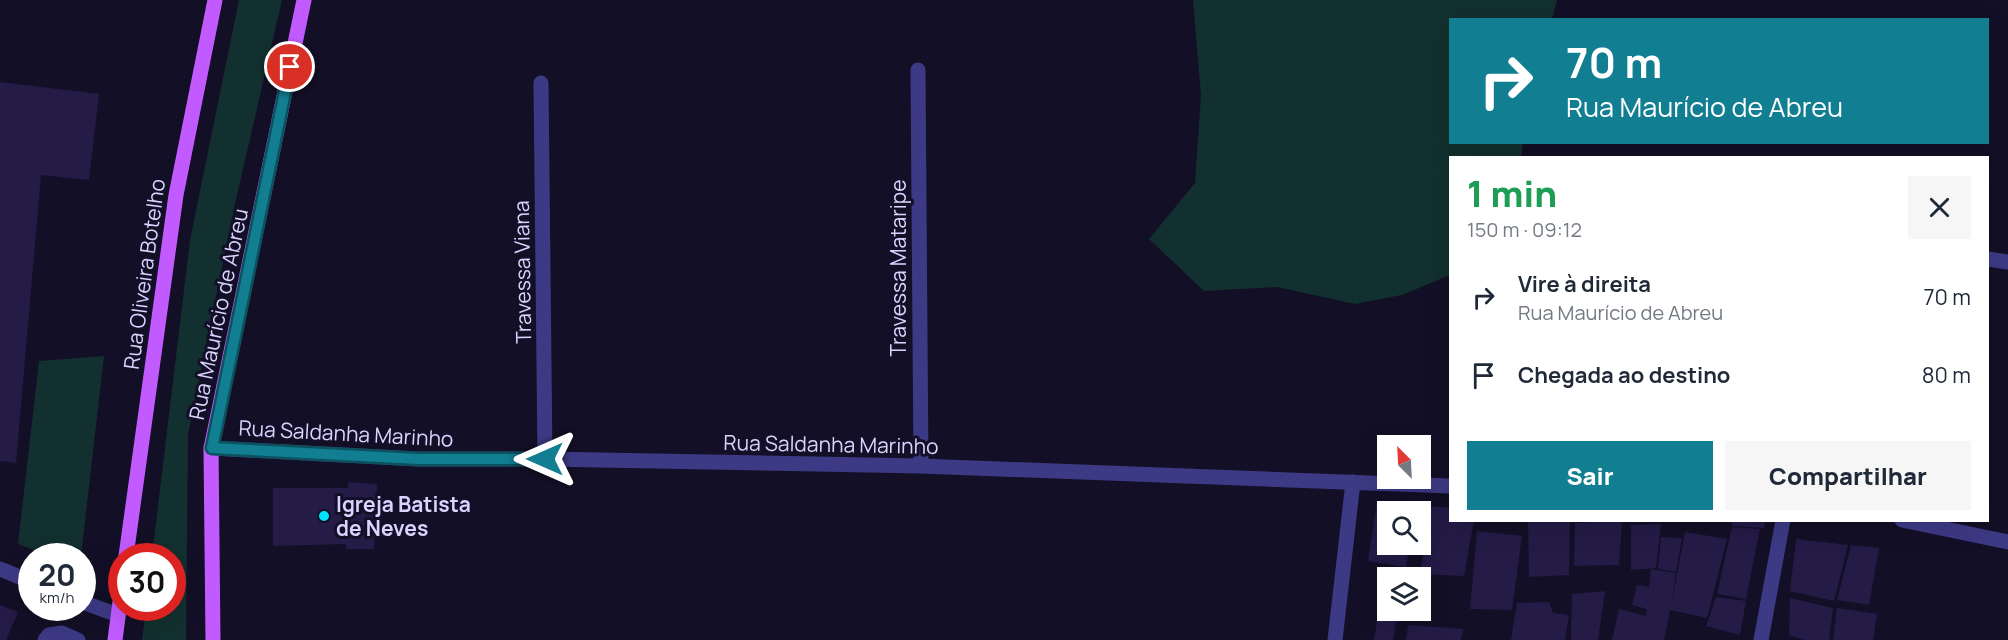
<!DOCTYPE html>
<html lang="pt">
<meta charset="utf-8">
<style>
:root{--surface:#fff;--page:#f6f6f7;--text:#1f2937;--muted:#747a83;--accent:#117e91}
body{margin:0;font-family:Manrope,sans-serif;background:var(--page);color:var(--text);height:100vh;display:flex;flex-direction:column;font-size:22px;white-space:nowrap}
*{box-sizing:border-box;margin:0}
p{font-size:20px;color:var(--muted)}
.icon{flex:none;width:33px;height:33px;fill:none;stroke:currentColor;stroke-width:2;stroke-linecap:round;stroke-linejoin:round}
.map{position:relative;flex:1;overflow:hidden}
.side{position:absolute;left:1449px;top:156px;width:540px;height:366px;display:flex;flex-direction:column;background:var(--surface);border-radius:0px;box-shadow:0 6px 24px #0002}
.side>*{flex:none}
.banner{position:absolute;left:1449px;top:18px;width:540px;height:126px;border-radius:0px;box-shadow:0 6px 24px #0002;background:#117e91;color:#fff;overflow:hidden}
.needle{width:39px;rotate:336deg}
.tools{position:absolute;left:1377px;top:435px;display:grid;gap:12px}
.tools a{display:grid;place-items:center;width:54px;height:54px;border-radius:0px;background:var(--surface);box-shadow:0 6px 24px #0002;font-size:30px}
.speed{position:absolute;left:18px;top:543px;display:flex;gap:12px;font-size:30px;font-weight:700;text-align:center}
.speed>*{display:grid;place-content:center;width:78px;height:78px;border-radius:50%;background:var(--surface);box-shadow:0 6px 24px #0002;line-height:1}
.speed small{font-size:15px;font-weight:400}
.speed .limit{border:9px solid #d22;background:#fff;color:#111}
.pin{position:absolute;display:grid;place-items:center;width:51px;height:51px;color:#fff;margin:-26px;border:3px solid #fff;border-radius:50%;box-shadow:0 2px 6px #0007}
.me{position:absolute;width:66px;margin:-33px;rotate:270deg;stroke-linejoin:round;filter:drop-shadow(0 0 4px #0008)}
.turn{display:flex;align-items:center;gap:21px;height:126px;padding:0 18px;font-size:27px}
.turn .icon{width:78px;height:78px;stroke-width:2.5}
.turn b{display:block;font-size:42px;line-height:51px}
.round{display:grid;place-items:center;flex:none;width:63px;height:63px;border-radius:0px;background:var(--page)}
.headline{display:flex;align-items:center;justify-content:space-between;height:102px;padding:0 18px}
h1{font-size:36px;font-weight:800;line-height:45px;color:#1e9e55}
.button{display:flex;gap:12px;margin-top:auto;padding:12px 18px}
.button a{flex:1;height:69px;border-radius:0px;background:var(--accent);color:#fff;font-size:24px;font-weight:800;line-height:69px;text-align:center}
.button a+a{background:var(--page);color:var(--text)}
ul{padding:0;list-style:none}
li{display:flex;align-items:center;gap:18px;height:78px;padding:0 18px}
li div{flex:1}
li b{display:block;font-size:22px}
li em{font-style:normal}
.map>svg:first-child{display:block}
</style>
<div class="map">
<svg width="2008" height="640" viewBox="0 0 2008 640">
<rect width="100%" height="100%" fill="#130f26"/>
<g fill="#12302f">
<path d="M239,0H282L235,204L188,435L186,640H142L146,608H172V556H152L190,240Z"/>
<path d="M1193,0H1557L1552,19L1450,20V142L1523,143L1521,157L1450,158V275L1402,295L1355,304L1277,287L1204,291L1149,239L1195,183L1201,95Z"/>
<path d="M104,356L81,556H50L18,544L39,361Z"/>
</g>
<g fill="#241b47">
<path d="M0,82L99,94L89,180L41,175L16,463L0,461Z"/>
<path d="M348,482L377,484L374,549H346V544L273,546V488H348Z"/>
<path d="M1377,501L1415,509V512H1388V544H1410L1406,567L1368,561Z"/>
<path d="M1431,506L1450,508V520H1474L1464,576L1420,574Z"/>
<path d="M1528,520H1570L1569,575L1529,577Z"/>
<path d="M1732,520H1765L1764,528L1732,526Z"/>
<path d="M1622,521L1619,565L1574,566L1575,523Z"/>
<path d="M1661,524L1656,568L1631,570V525Z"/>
<path d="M1732,527L1760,529L1746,599L1717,594Z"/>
<path d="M1477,531L1522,536L1512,610L1470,609Z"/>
<path d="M1685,532L1727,539L1707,618L1670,610L1664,640H1612L1619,609L1646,616L1647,609L1632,605L1637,585L1649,587L1651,569L1676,573L1671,607Z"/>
<path d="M1661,537L1682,538L1676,572L1658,569Z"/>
<path d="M1796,539L1848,545L1834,601L1790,591Z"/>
<path d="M1851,545L1879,548L1869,605L1837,600Z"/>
<path d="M1385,573L1398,577L1388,578V610H1398L1393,640H1374Z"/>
<path d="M1605,591L1598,640H1571L1572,594Z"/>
<path d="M1716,597L1746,601L1740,635L1706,626Z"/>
<path d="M1790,598L1833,608L1829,640H1804L1789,635Z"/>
<path d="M1549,602L1553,613L1569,615L1565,640H1511L1517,603Z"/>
<path d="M0,605L18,612L6,640H0Z"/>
<path d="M1837,608L1877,614L1873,640H1833Z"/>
<path d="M1408,625L1463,629L1461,640H1406Z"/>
</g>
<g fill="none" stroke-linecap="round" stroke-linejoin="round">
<g stroke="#3d3a85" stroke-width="15">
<path d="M0,569L32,582"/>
<path d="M82,602L118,615"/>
<path d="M45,640L49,635L62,633L78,640"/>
</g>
<g stroke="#3d3a85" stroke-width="15">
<path d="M918,70L921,466"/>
<path d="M541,83L545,459"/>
<path d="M1988,259L2008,262"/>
<path d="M211,448L418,459H545L921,466L1450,486"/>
<path d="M1902,520L2008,542"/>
<path d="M1335,640L1353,482"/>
<path d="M1761,640L1783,520"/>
</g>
<g stroke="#c25bff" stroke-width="15">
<path d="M126,556L176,195L215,0"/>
<path d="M115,640L122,587"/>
<path d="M213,640L211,448L304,0"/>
</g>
</g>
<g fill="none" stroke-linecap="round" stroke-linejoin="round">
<defs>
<path id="route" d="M290,67L212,448L418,459H545"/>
</defs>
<use href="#route" stroke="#0b525e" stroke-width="15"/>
<use href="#route" stroke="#117e91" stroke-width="10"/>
</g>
<circle fill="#00e5ff" stroke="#130f26" stroke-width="2" cx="324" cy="516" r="6"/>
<g text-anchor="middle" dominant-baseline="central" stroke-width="6" stroke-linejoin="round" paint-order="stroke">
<g font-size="21" fill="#d9d4ff" stroke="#130f26">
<text transform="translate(898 268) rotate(-90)">Travessa Mataripe</text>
<text transform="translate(522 272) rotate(-91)">Travessa Viana</text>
<text transform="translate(144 274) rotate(-82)">Rua Oliveira Botelho</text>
<text transform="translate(218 314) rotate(-78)">Rua Maurício de Abreu</text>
<text transform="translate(346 433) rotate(3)">Rua Saldanha Marinho</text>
<text transform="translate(831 444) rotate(1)">Rua Saldanha Marinho</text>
</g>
<g font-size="21" font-weight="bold" fill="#d9d4ff" stroke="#130f26" text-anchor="start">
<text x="336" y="504">Igreja Batista<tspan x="336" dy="24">de Neves</tspan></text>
</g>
</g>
</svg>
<div class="tools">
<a><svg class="needle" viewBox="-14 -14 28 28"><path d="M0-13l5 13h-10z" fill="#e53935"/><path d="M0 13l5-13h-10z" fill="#747a83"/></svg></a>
<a><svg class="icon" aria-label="search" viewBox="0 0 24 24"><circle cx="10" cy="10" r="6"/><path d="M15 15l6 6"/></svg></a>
<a><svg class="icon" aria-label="layers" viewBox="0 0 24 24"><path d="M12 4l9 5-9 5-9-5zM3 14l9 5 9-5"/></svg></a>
</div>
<div class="speed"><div>20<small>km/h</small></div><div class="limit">30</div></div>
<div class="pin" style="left:290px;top:67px;background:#d93025"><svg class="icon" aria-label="arrive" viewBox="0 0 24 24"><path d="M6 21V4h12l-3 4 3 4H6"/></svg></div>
<svg class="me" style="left:545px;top:459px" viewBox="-20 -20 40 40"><path d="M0-17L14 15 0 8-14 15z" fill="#117e91" stroke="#fff" stroke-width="4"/></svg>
<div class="banner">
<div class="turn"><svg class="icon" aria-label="right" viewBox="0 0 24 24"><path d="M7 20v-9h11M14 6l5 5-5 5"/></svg><div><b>70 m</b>Rua Maurício de Abreu</div></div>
</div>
<section class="side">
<div class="headline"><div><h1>1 min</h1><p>150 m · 09:12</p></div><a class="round"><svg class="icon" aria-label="close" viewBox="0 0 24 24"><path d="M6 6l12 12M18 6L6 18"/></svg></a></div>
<ul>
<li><svg class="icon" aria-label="right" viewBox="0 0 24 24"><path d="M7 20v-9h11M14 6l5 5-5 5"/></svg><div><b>Vire à direita</b><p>Rua Maurício de Abreu</p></div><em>70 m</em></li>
<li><svg class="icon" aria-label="arrive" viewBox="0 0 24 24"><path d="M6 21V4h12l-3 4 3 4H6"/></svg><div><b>Chegada ao destino</b></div><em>80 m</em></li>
</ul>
<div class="button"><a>Sair</a><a>Compartilhar</a></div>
</section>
</div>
